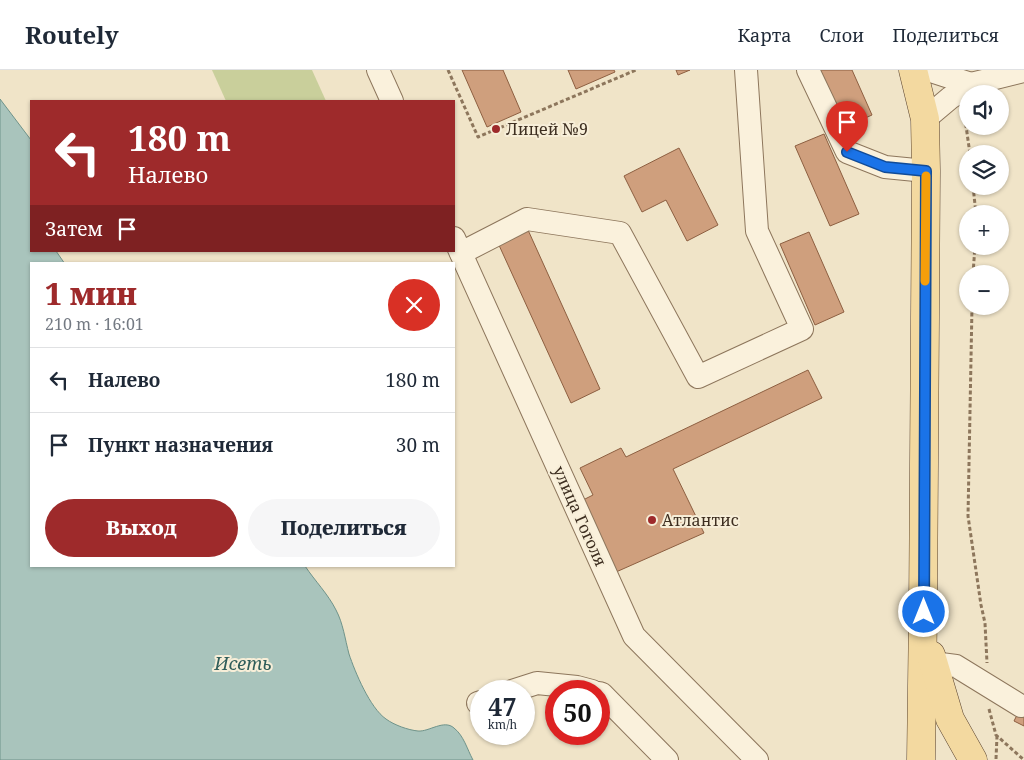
<!DOCTYPE html>
<html lang="ru">
<meta charset="utf-8">
<style>
:root{--surface:#fff;--page:#f6f6f7;--text:#1f2937;--muted:#747a83;--line:#e0e1e3;--accent:#9e2a2b}
body{margin:0;font-family:"Noto Serif",serif;background:var(--page);color:var(--text);height:100vh;display:flex;flex-direction:column;font-size:19px;white-space:nowrap}
*{box-sizing:border-box;margin:0}
p{font-size:16px;color:var(--muted)}
.icon{flex:none;width:28px;height:28px;fill:none;stroke:currentColor;stroke-width:2;stroke-linecap:round;stroke-linejoin:round}
.map{position:relative;flex:1;overflow:hidden}
.sheet{position:absolute;left:30px;top:192px;width:425px;height:305px;display:flex;flex-direction:column;background:var(--surface);border-radius:0px;box-shadow:0 1px 4px #0004}
.sheet>*{flex:none}
.banner{position:absolute;left:30px;top:30px;width:425px;height:152px;border-radius:0px;box-shadow:0 1px 4px #0004;background:#9e2a2b;color:#fff;overflow:hidden}
.controls{position:absolute;left:959px;top:15px;display:grid;gap:10px}
.controls a{display:grid;place-items:center;width:50px;height:50px;border-radius:50%;background:var(--surface);box-shadow:0 1px 4px #0004;font-size:25px}
.speed{position:absolute;left:470px;top:610px;display:flex;gap:10px;font-size:25px;font-weight:700;text-align:center}
.speed>*{display:grid;place-content:center;width:65px;height:65px;border-radius:50%;background:var(--surface);box-shadow:0 1px 4px #0004;line-height:1}
.speed small{font-size:12px;font-weight:400}
.speed .limit{border:8px solid #d22;background:#fff;color:#111}
.pin{position:absolute;display:grid;place-items:center;width:42px;height:42px;color:#fff;margin:-51px -21px;border-radius:50% 50% 50% 0;rotate:-45deg;box-shadow:0 0 5px #0007}
.pin .icon{rotate:45deg}
.me{position:absolute;width:55px;margin:-28px;rotate:0deg;stroke-linejoin:round;filter:drop-shadow(0 0 4px #0008)}
.turn{display:flex;align-items:center;gap:18px;height:105px;padding:0 15px;font-size:22px}
.turn .icon{width:65px;height:65px;stroke-width:2.5}
.turn b{display:block;font-size:35px;line-height:42px}
.then{display:flex;align-items:center;height:48px;padding:0 15px;background:#0003;gap:10px;font-size:19px}
.round{display:grid;place-items:center;flex:none;width:52px;height:52px;border-radius:26px;background:var(--page)}
.summary{display:flex;align-items:center;justify-content:space-between;height:85px;padding:0 15px}
h1{font-size:30px;font-weight:800;line-height:38px;color:var(--accent)}
.primary-button{display:flex;gap:10px;margin-top:auto;padding:10px 15px}
.primary-button a{flex:1;height:58px;border-radius:30px;background:var(--accent);color:#fff;font-size:20px;font-weight:800;line-height:58px;text-align:center}
.primary-button a+a{background:var(--page);color:var(--text)}
ul{padding:0;list-style:none}
li{display:flex;align-items:center;gap:15px;height:65px;padding:0 15px;border-top:1px solid var(--line)}
li div{flex:1}
li b{display:block;font-size:19px}
li em{font-style:normal}
header{display:flex;align-items:center;gap:30px;box-sizing:border-box;height:70px;padding:0 25px;background:var(--surface);border-bottom:1px solid var(--line)}
header strong{font-size:24px}
nav{display:flex;gap:28px;margin-inline-start:auto;font-size:18px}
.map>svg:first-child{display:block}
</style>
<header>
<strong>Routely</strong>
<nav><a>Карта</a><a>Слои</a><a>Поделиться</a></nav>
</header>
<div class="map">
<svg width="1024" height="690" viewBox="0 0 1024 690">
<rect width="100%" height="100%" fill="#f0e4c8"/>
<path fill="#c9cf9b" d="M212,0H312L326,31H226Z"/>
<path fill="#a9c4bc" stroke="#6f938a" d="M0,29L31,70V181H56L65,194H31V496H305C315,511 328,524 336,540C343,553 345,569 349,584C355,602 370,638 386,649C394,655 408,660 418,661C429,662 444,649 454,658C464,666 467,679 473,690H0Z"/>
<g fill="#cf9f7d" stroke="#8d5f41">
<path d="M462,0H503L521,42L487,57Z"/>
<path d="M568,0H614L615,2L576,19Z"/>
<path d="M676,0H690L678,5Z"/>
<path d="M819,0H852L872,45L845,57Z"/>
<path d="M824,64L859,144L830,156L795,76Z"/>
<path d="M679,78L718,155L687,171L666,130L642,142L624,106Z"/>
<path d="M528,160L600,319L571,333L498,173Z"/>
<path d="M809,162L844,242L815,255L780,174Z"/>
<path d="M808,300L822,328L673,399L704,463L616,502L583,430L593,425L580,398L621,378L626,387Z"/>
<path d="M1024,631V656L1014,651Z"/>
</g>
<g fill="none" stroke-linecap="round" stroke-linejoin="round">
<defs>
<g id="minor">
<path d="M378,0L392,31"/>
<path d="M808,0L847,82L885,97L926,101"/>
<path d="M928,0L971,14"/>
<path d="M925,49L950,28L971,14L1024,1"/>
<path d="M454,168L634,566L757,690"/>
<path d="M461,183L527,149L620,163L698,307L802,259L757,161L746,0"/>
<path d="M933,593L956,596L1021,636"/>
<path d="M512,621L537,613L577,617L592,621"/>
<path d="M599,623L602,624L667,690"/>
<path d="M478,633L481,632"/>
</g>
<g id="major">
<path d="M913,0L925,49L926,101L923,542L921,690"/>
<path d="M931,585L950,649L973,690"/>
</g>
</defs>
<use href="#minor" stroke="#8d765c" stroke-width="24"/>
<use href="#major" stroke="#5b4430" stroke-width="29"/>
<g stroke="#8d765c" stroke-width="3" stroke-dasharray="4 2.5" stroke-linecap="butt">
<path d="M448,0L478,67L636,0"/>
<path d="M968,41L966,56L970,84"/>
<path d="M973,116L976,144"/>
<path d="M973,204L975,176"/>
<path d="M972,236L968,446L981,535L985,553L987,593"/>
<path d="M989,639L996,665L1024,690"/>
<path d="M996,689L997,666"/>
</g>
<use href="#minor" stroke="#faf1dc" stroke-width="22"/>
<use href="#major" stroke="#f3d9a0" stroke-width="28"/>
</g>
<g fill="none" stroke-linecap="round" stroke-linejoin="round">
<defs>
<path id="route" d="M847,82L885,97L926,101L924,542"/>
</defs>
<use href="#route" stroke="#114b97" stroke-width="12"/>
<use href="#route" stroke="#1a73e8" stroke-width="9"/>
<path stroke="#f59e0b" stroke-width="9" d="M925,211L926,106"/>
</g>
<g fill="#9e2a2b" stroke="#f7eed8" stroke-width="2">
<circle cx="496" cy="59" r="5"/>
<circle cx="652" cy="450" r="5"/>
</g>
<g text-anchor="middle" dominant-baseline="central" stroke-width="4" stroke-linejoin="round" paint-order="stroke">
<g font-size="16" fill="#3d2e20" stroke="#f7eed8" text-anchor="start">
<text x="506" y="59">Лицей №9</text>
<text x="662" y="450">Атлантис</text>
</g>
<g font-size="16" fill="#3d2e20" stroke="#f7eed8">
<text transform="translate(580 446) rotate(66)">улица Гоголя</text>
</g>
<g font-size="18" font-style="italic" fill="#2f5d5a" stroke="#f7eed8">
<text x="243" y="593">Исеть</text>
</g>
</g>
</svg>
<div class="controls">
<a><svg class="icon" aria-label="sound" viewBox="0 0 24 24"><path d="M4 9h4l5-4v14l-5-4H4zM17 9q2 3 0 6"/></svg></a>
<a><svg class="icon" aria-label="layers" viewBox="0 0 24 24"><path d="M12 4l9 5-9 5-9-5zM3 14l9 5 9-5"/></svg></a>
<a>+</a>
<a>−</a>
</div>
<div class="speed"><div>47<small>km/h</small></div><div class="limit">50</div></div>
<div class="pin" style="left:847px;top:82px;background:#d93025"><svg class="icon" aria-label="arrive" viewBox="0 0 24 24"><path d="M6 21V4h12l-3 4 3 4H6"/></svg></div>
<svg class="me" style="left:924px;top:542px" viewBox="-20 -20 40 40"><circle r="17" fill="#1a73e8" stroke="#fff" stroke-width="3"/><path d="M0-11L8 9 0 5-8 9z" fill="#fff"/></svg>
<div class="banner">
<div class="turn"><svg class="icon" aria-label="left" viewBox="0 0 24 24"><path d="M17 20v-9H6M10 6l-5 5 5 5"/></svg><div><b>180 m</b>Налево</div></div>
<div class="then">Затем<svg class="icon" aria-label="arrive" viewBox="0 0 24 24"><path d="M6 21V4h12l-3 4 3 4H6"/></svg></div>
</div>
<section class="sheet">
<div class="summary"><div><h1>1 мин</h1><p>210 m · 16:01</p></div><a class="round" style="background:#d93025;color:#fff"><svg class="icon" aria-label="close" viewBox="0 0 24 24"><path d="M6 6l12 12M18 6L6 18"/></svg></a></div>
<ul>
<li><svg class="icon" aria-label="left" viewBox="0 0 24 24"><path d="M17 20v-9H6M10 6l-5 5 5 5"/></svg><div><b>Налево</b></div><em>180 m</em></li>
<li><svg class="icon" aria-label="arrive" viewBox="0 0 24 24"><path d="M6 21V4h12l-3 4 3 4H6"/></svg><div><b>Пункт назначения</b></div><em>30 m</em></li>
</ul>
<div class="primary-button"><a>Выход</a><a>Поделиться</a></div>
</section>
</div>
